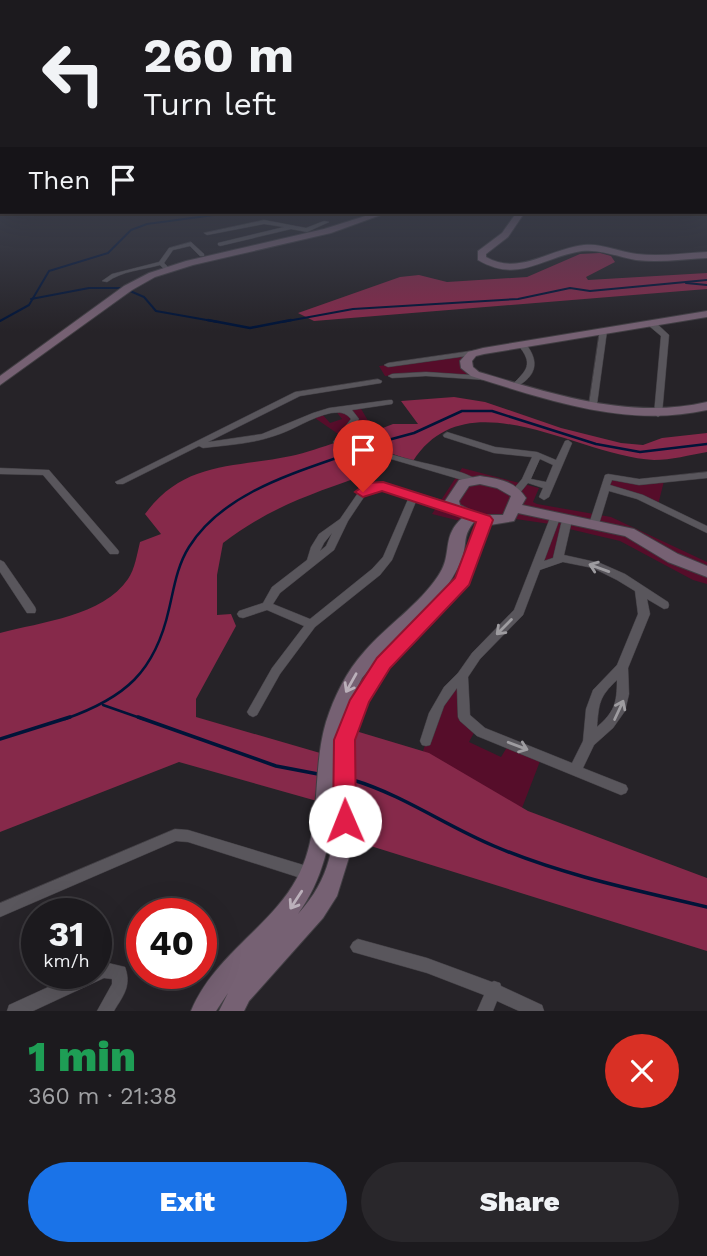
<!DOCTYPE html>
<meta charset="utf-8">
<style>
:root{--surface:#1c1a1e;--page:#29272b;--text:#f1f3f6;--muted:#a0a1a4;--line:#3a383c;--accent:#1a73e8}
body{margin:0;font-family:"Work Sans",sans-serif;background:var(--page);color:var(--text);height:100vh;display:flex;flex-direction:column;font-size:26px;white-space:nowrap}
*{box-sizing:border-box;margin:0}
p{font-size:23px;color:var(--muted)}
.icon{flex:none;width:38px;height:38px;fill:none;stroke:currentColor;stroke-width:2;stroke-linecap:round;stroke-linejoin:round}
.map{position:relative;height:1011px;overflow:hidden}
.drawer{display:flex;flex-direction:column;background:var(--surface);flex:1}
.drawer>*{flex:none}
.banner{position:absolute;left:0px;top:0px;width:707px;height:214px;box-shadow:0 7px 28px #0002,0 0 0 2px var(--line);background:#1c1a1e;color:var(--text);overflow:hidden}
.speed{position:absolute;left:21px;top:898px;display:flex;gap:14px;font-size:35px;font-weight:700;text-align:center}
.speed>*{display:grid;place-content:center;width:91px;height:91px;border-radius:50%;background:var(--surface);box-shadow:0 7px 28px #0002,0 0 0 2px var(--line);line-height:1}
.speed small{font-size:18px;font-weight:400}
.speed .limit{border:10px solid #d22;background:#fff;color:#111}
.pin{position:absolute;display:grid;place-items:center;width:60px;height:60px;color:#fff;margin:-72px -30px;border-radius:50% 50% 50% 0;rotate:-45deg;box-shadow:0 0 7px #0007}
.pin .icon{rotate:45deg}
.me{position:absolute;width:77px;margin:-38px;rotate:359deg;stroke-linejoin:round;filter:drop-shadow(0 0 5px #0008)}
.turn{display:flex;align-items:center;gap:24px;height:147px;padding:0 28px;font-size:32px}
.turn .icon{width:91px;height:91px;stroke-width:2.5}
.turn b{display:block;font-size:49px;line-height:60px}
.then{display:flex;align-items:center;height:66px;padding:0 28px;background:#0003;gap:14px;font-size:26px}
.round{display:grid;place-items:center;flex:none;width:74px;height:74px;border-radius:37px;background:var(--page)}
.head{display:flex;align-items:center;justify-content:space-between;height:119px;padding:0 28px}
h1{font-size:42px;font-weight:800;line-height:52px;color:#1e9e55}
.button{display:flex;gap:14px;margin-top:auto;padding:14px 28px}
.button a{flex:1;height:80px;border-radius:42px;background:var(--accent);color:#fff;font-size:28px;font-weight:800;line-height:80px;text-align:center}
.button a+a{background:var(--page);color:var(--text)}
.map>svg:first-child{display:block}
</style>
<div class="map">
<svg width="707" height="1011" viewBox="0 0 707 1011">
<rect width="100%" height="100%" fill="#262328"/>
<g fill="#560d2a">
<path d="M472,354L467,368L489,378L426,374L385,376L379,366Z"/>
<path d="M360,407L374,431L353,439L383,453L359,456L338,446L341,436L312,416L321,413L330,423L342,419L335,410Z"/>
<path d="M462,468L539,488L533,502L537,504L611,517L707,562V584L693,580L620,541L565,528L552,559L544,561L550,524L509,518L468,523L432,514Z"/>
<path d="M608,477L664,481L658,505L605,488Z"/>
<path d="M461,679V696L476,729L469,742L501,757L509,744L542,756L522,808L423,751L435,714Z"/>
</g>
<g fill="#86294a">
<path d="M600,253L611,256L615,262L586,277L588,280L707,273V289L314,321L298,313L400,277L419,275L447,282L527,277L580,254Z"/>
<path d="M454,397L485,402L561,428L621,443L643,445L662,438L707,433V452C690,455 671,460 654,460C579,457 468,376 413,461L352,440L393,424H418L401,401Z"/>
<path d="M337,442L340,448L370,457L373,472C315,493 273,505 223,543L217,575V615L231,614L236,626L196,699V717L327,755L324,803L179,762L0,832V633C41,622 103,616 128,579C135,569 137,554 140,542L161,534L145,514C184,461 233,468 291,456C306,453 322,447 337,442Z"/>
<path d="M349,729L429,753L528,811L707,878V951L345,838Z"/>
</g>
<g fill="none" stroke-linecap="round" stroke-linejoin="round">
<g stroke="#001438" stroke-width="2">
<path d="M686,283L707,285"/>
<path d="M130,291L144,297L156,311L218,322"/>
<path d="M31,299L89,288H121"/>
<path d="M0,321L29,305L49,271L108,253L131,230L147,224L236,212"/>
<path d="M282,322L353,309L518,299L570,288L590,291L707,280"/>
</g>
<g stroke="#001438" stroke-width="2.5">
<path d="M208,320L250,328L291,320"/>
<path d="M377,443L414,433L462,411H492L596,444L640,452L707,444"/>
<path d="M103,705L143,719"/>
<path d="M65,719C125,698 155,672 169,609C174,588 177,566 189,547C222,494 291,474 348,454"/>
</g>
<g stroke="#001438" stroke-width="3.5">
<path d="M138,717L276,766L318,774"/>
<path d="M0,739L70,717"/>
<path d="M353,780C403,795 446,826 494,846C562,875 635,890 707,907"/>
</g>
<defs>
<g id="street">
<path d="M264,220L306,228L324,221L329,222L307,232L291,229L220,246L218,245V243L284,227L264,224L207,235L204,233Z"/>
<path d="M191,242L204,254V256H200L190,246L173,250L164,263L170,269L169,270H165L160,265C142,270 122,271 107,282L102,281L112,274L159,262L169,248Z"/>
<path d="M648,321H654L669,335L662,414L658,417L654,414L661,336L648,325Z"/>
<path d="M600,329H606L607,331L597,404L593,406L589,404Z"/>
<path d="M519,343H525C540,361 537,376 516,387L512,385C527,370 534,364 518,345Z"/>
<path d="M478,350L482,352L481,354L388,367L384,365L388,363Z"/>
<path d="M426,372L486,376L490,378L486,380L426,376L392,378L388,376L392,374Z"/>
<path d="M378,379L382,381L381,383L300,396L208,442L262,434L313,413L329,408L389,400H392L393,402L392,404L352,410L359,419L349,432C374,454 410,459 441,467C453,470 467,473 477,480L475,482H469L381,456C362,461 345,459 333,442L351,419C345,412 340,412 331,413C311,417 294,430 274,436C251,444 227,445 203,448L199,446L123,484H117L115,482L295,392ZM345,438L351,443L372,453C359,454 350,453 342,442Z"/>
<path d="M447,432L495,447L537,452L556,460L565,441L568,440L572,443L549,497L544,500L539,497L543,488L528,483L519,494L516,495L511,492L522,479L532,457L494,453L444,437L443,435ZM540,459L553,465L546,482L531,479Z"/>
<path d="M0,468L49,470L118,550L119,552L118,554H110L43,475L0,474Z"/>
<path d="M707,472V478L639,485L612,480L610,485L643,495L707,526V533L637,499L609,491L599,524L594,527L589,524L605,475L608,474L639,479Z"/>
<path d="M372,484L398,487L456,505L458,507L453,510L417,499L392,560L380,575L315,627L280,674L257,715L253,717L249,715L247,712L272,668L304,626L267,610L243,618L239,617L237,614L239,611L263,603L272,587L307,560L311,547L319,534L340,519L360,490ZM374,490L397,493L409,497L383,557L372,569L310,619L273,604L280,593L334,550L348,521L366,494ZM332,533L326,546L320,551L324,543Z"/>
<path d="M555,515L560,518L544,561L553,558L562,520L564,518H570L572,520L564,555L600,563L625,574L668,602L669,605L668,608L664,609L647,599L650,614L628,668L629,694L625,711L613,728L594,745L583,768L626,785L628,789L626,793L621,795L477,736L460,721L458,717L457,688L444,706L430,745L426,746L422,745L420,741L429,713L444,687L458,673L472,653L514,610L550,518ZM563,562L593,568L617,580L635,591L638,614L617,665L593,690L586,709L583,741L572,763L485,728L470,715L468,677L480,659L523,615L540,570ZM617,680C617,704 614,712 597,727C599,703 599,697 617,680Z"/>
<path d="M0,560L4,562L35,607L36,610L35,613H27L0,572Z"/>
<path d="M175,829L188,830L310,867L315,869L317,874L315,879L310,881L188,842L176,841L0,917V903Z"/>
<path d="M358,939L427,958L492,982L494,981L500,983L501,986L542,1005L544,1011H519L497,1001L493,1011H477L484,995L427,973L353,952L350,947L353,942Z"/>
<path d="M104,962L125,967C132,986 123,996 114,1011H97L112,984V979L104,978L33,1011H7L9,1005L79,973H96V965Z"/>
</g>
<g id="secondary">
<path d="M378,212H389L331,233L193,265L155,277L132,290L0,385V376L124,286L149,273L186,261L324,229Z"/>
<path d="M517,212H525L508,237L486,254V257C519,276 549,249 584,245C602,243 619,252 637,254C660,257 684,253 707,252V258C684,259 659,263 636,260C618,257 601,249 582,251C542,257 519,284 478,260V251L502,233Z"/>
<path d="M707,311V317L484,354L476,356L472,361L473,367L479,372C553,394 630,420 707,402V410C627,428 547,400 471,376L461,368L460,361L468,352L483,348Z"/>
<path d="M480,476C499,479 515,481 526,498L522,505L634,529L678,554L707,566V577L668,562L625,536L518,513L514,521L490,525L468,585L389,668L368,702L354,740L355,838L337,896L323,918L249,1001L244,1011H219L228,993L216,1011H191C214,955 271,927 297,878C323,831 311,772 326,722C334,697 346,672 364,652C387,625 418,606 438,576C450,559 445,544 452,531C454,526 458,522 462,518L448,510L445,501L459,480ZM480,484L497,488L511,496L503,515H480L460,505L459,501L469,486ZM474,522L477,523L456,579L444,591C451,580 459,568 463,555C467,540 463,536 474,522ZM376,661L354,695L351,700L362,678ZM335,798C335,845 331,878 298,914C323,880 331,840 335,798Z"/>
</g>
</defs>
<use href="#street" stroke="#413e43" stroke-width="1"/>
<use href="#secondary" stroke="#413e43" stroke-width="2"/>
<use href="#street" fill="#59565c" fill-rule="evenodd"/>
<use href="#secondary" fill="#766173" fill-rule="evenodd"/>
</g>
<defs><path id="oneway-shaft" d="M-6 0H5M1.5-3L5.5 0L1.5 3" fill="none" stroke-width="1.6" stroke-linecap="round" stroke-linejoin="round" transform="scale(1.75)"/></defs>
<g stroke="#9e9ca0">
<use href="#oneway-shaft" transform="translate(599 568) rotate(-160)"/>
<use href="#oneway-shaft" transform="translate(504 627) rotate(135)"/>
<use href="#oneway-shaft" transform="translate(619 710) rotate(-65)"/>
<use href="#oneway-shaft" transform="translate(518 746) rotate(21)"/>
</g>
<g stroke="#bbb0ba">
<use href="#oneway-shaft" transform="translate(351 683) rotate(119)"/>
<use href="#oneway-shaft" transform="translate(296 900) rotate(123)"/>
</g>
<linearGradient id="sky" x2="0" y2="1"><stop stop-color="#151316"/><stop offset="0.57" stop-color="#414553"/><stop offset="1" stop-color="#414553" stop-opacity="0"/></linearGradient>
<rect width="707" height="331" fill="url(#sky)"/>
<path fill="#e11d48" stroke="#92132f" stroke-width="2" d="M383,482L490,516L493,520L469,585L390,668L369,702L355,740L356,821L353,828L345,831L337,828L333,821L334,740L350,700L377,658L455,578L476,522L382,491L363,497L355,492L367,483Z"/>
</svg>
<div class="speed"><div>31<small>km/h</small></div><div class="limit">40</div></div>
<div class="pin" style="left:363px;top:492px;background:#d93025"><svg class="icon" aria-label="arrive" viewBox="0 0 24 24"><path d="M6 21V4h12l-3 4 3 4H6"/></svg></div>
<svg class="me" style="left:345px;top:821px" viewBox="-20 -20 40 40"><circle r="19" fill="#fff"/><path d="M0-13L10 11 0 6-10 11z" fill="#e11d48"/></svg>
<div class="banner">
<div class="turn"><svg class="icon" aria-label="left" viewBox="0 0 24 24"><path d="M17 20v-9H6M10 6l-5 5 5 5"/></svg><div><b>260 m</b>Turn left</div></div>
<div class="then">Then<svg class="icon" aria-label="arrive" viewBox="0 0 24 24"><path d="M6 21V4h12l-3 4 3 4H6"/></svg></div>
</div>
</div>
<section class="drawer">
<div class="head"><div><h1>1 min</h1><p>360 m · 21:38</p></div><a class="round" style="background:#d93025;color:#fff"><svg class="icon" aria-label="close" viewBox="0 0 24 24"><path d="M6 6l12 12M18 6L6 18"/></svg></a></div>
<div class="button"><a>Exit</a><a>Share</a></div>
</section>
